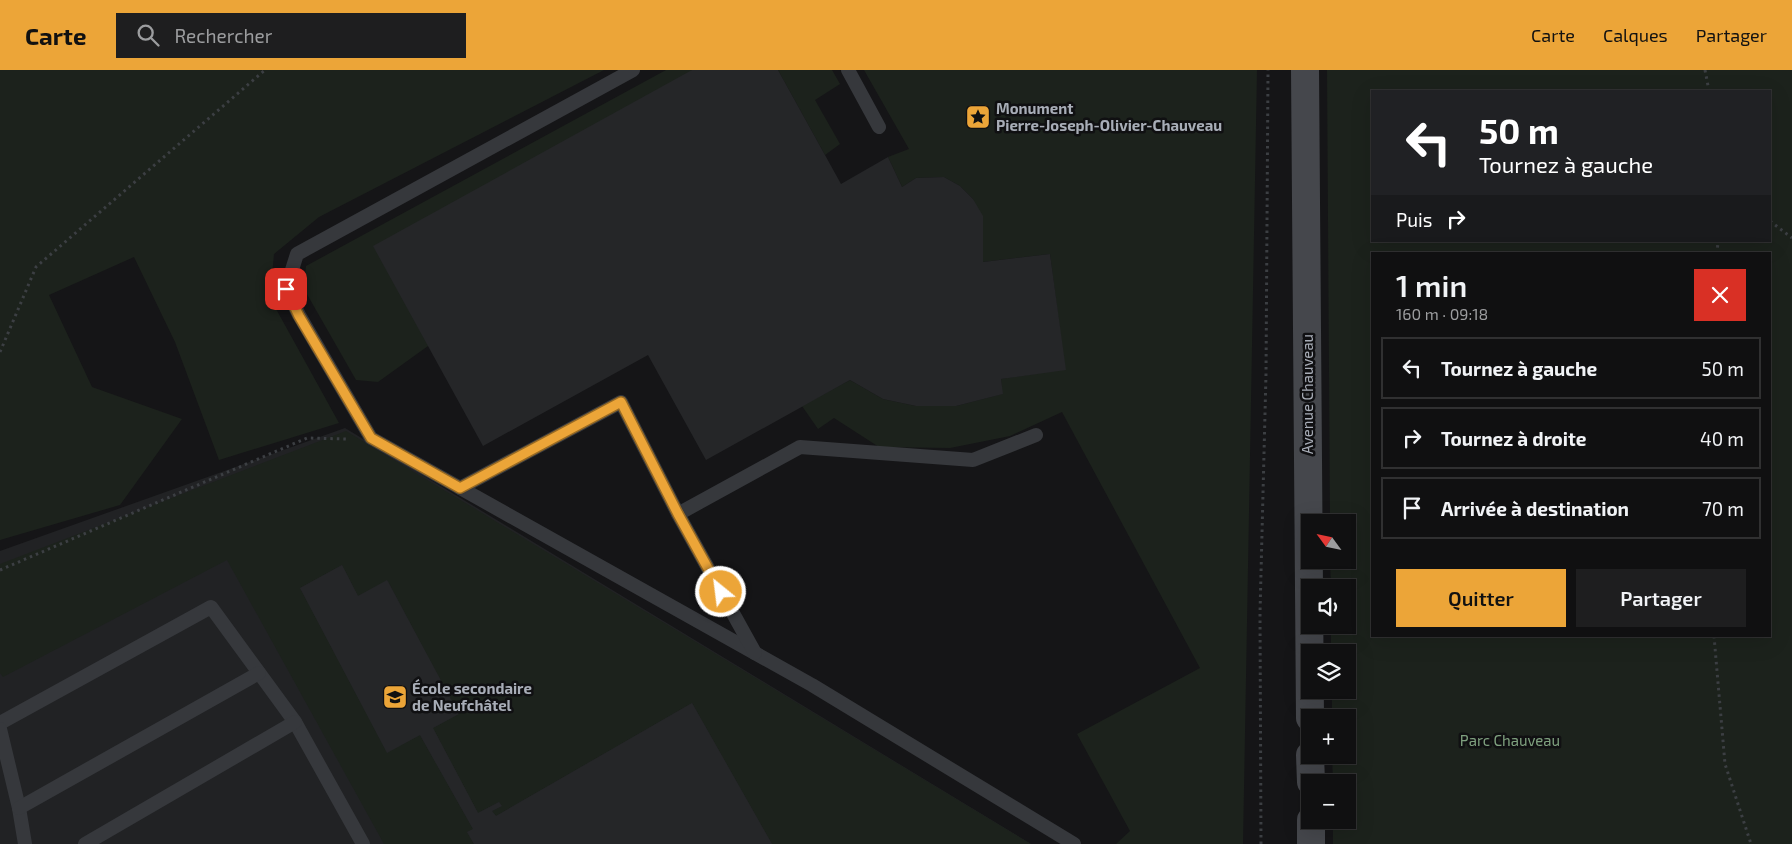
<!DOCTYPE html>
<html lang="fr">
<meta charset="utf-8">
<style>
:root{--surface:#101011;--page:#1e1e1f;--text:#f1f3f6;--muted:#9c9d9f;--line:#303031;--accent:#eca538}
body{margin:0;font-family:"Exo 2",sans-serif;background:var(--page);color:var(--text);height:100vh;display:flex;flex-direction:column;font-size:19px;white-space:nowrap}
*{box-sizing:border-box;margin:0}
p{font-size:16px;color:var(--muted)}
.icon{flex:none;width:28px;height:28px;fill:none;stroke:currentColor;stroke-width:2;stroke-linecap:round;stroke-linejoin:round}
.map{position:relative;flex:1;overflow:hidden}
.side{position:absolute;left:1371px;top:182px;width:400px;height:385px;display:flex;flex-direction:column;background:var(--surface);border-radius:0px;box-shadow:0 5px 20px #0002,0 0 0 1px var(--line)}
.side>*{flex:none}
.banner{position:absolute;left:1371px;top:20px;width:400px;height:152px;border-radius:0px;box-shadow:0 5px 20px #0002,0 0 0 1px var(--line);background:#202124;color:#fff;overflow:hidden}
.needle{width:32px;rotate:303deg}
.controls{position:absolute;left:1301px;top:444px;display:grid;gap:10px}
.controls a{display:grid;place-items:center;width:55px;height:55px;border-radius:0px;background:var(--surface);box-shadow:0 5px 20px #0002,0 0 0 1px var(--line);font-size:25px}
.pin{position:absolute;display:grid;place-items:center;width:42px;height:42px;color:#fff;margin:-21px;border-radius:10px;box-shadow:0 2px 8px #0006}
.me{position:absolute;width:55px;margin:-28px;rotate:331deg;stroke-linejoin:round;filter:drop-shadow(0 0 4px #0008)}
.turn{display:flex;align-items:center;gap:18px;height:105px;padding:0 25px;font-size:22px}
.turn .icon{width:65px;height:65px;stroke-width:2.5}
.turn b{display:block;font-size:35px;line-height:42px}
.then{display:flex;align-items:center;height:48px;padding:0 25px;background:#0003;gap:10px;font-size:19px}
.round{display:grid;place-items:center;flex:none;width:52px;height:52px;border-radius:0px;background:var(--page)}
.headline{display:flex;align-items:center;justify-content:space-between;height:85px;padding:0 25px}
h1{font-size:30px;font-weight:600;line-height:38px}
.cta{display:flex;gap:10px;margin-top:auto;padding:10px 25px}
.cta a{flex:1;height:58px;border-radius:0px;background:var(--accent);color:#111;font-size:20px;font-weight:600;line-height:58px;text-align:center}
.cta a+a{background:var(--page);color:var(--text)}
ul{padding:0;list-style:none}
li{display:flex;align-items:center;gap:15px;height:62px;margin:0 10px 8px;padding:0 15px;border:2px solid var(--line);border-radius:0px}
li div{flex:1}
li b{display:block;font-size:19px}
li em{font-style:normal}
header{display:flex;align-items:center;gap:30px;box-sizing:border-box;height:70px;padding:0 25px;background:var(--accent);color:#111}
header strong{font-size:24px}
nav{display:flex;gap:28px;margin-inline-start:auto;font-size:18px}
.search{width:350px;height:45px;background:var(--page);display:flex;align-items:center;gap:12px;box-sizing:border-box;padding:0 18px;border-radius:0px;color:var(--muted);font-size:19px}
.map>svg:first-child{display:block}
</style>
<header>
<strong>Carte</strong>
<div class="search"><svg class="icon" aria-label="search" viewBox="0 0 24 24"><circle cx="10" cy="10" r="6"/><path d="M15 15l6 6"/></svg>Rechercher</div>
<nav><a>Carte</a><a>Calques</a><a>Partager</a></nav>
</header>
<div class="map">
<svg width="1792" height="774" viewBox="0 0 1792 774">
<rect width="100%" height="100%" fill="#151517"/>
<path fill="#212224" d="M345,358L1031,774H0V481Z"/>
<g fill="#1c221c" fill-rule="evenodd">
<path d="M0,0H604L319,147L274,184L270,228L339,353L219,390L175,272L134,187L49,225L92,317L182,349L120,435L0,470Z"/>
<path d="M666,0H692L428,276L378,312L356,310L304,219L306,196Z"/>
<path d="M778,0H832L840,14L815,30L840,74L825,85Z"/>
<path d="M864,0H1257L1243,774H1116L1130,761L1077,664L1200,598L1062,342L1010,366L950,378L879,377L834,348L818,359L802,336L850,310L883,329L916,336H956L1002,324L1001,309L1065,299L1050,184L983,192L973,129L960,116L944,107L916,108L902,117L888,87L909,79Z"/>
<path d="M1327,0H1792V774H1333V750H1348V712H1333L1332,685H1348V648L1332,647V620H1348V582H1331V555H1348V518L1331,517L1330,490H1348V452H1330ZM1372,21H1770V171H1372ZM1372,184H1770V566H1372Z"/>
<path d="M346,361L1031,774H772L692,633L496,746L492,741L501,736L499,732L478,743L433,658L458,644L388,511L358,526L342,495L300,518L387,682L420,665L473,759L467,762L474,774H384L227,490L3,607L0,603V494Z"/>
</g>
<g fill="#252628">
<path d="M692,0H778L841,114L888,87L902,117L916,108L944,107L960,116L973,129L983,146V192L1050,184L1066,300L1001,309L1003,324L956,336H916L883,329L850,310L706,390L648,285L483,376L373,176Z"/>
<path d="M342,495L358,526L387,510L459,644L433,658L478,743L499,732L502,736L492,741L496,746L692,633L772,774H474L467,762L473,759L420,665L387,683L300,518Z"/>
</g>
<g fill="none" stroke-linecap="round" stroke-linejoin="round">
<g stroke="#3c3f43" stroke-width="3" stroke-dasharray="2.5 4" stroke-linecap="butt">
<path d="M1705,0L1709,21"/>
<path d="M1770,151L1792,168"/>
<path d="M1717,184L1718,171"/>
<path d="M0,282L36,197L265,0"/>
<path d="M0,500L307,368L348,369"/>
<path d="M1714,566L1725,694L1751,774"/>
<path d="M1261,774L1260,543L1266,304L1268,0"/>
</g>
<g stroke="#36383c" stroke-width="14">
<path d="M633,0L297,184L286,219L299,245L371,368L812,615L1074,774"/>
<path d="M848,0L879,57"/>
<path d="M460,418L621,332L678,444L755,583"/>
<path d="M678,444L800,377L973,390L1036,365"/>
<path d="M0,653L211,537L295,652L363,774"/>
<path d="M0,659L19,738L25,774"/>
<path d="M19,738L259,603"/>
<path d="M85,774L295,652"/>
</g>
<g stroke="#45474c" stroke-width="28">
<path d="M1305,0L1310,648"/>
<path d="M1310,685L1311,712"/>
<path d="M1311,750V774"/>
</g>
</g>
<g fill="none" stroke-linecap="round" stroke-linejoin="round">
<defs>
<path id="route" d="M286,219L299,246L371,368L460,418L621,332L678,444L721,522"/>
</defs>
<use href="#route" stroke="#996b24" stroke-width="12"/>
<use href="#route" stroke="#eca538" stroke-width="9"/>
</g>
<defs>
<symbol id="sight-square" viewBox="-11 -11 22 22"><rect x="-9" y="-9" width="18" height="18" rx="4" fill="#eca538" stroke="#101012"/><path d="M0-6L1.8-2.2L6-1.7L2.9 1.2L3.7 5.4L0 3.3L-3.7 5.4L-2.9 1.2L-6-1.7L-1.8-2.2Z" fill="#111"/></symbol>
<symbol id="school-square" viewBox="-11 -11 22 22"><rect x="-9" y="-9" width="18" height="18" rx="4" fill="#eca538" stroke="#101012"/><path d="M0-5L7-2L0 1L-7-2ZM-4 1L0 2.5L4 1V4Q0 6-4 4Z" fill="#111"/></symbol>
</defs>
<g fill-rule="evenodd">
<use href="#sight-square" x="964" y="33" width="28" height="28"/>
<use href="#school-square" x="381" y="613" width="28" height="28"/>
</g>
<g text-anchor="middle" dominant-baseline="central" stroke-width="5" stroke-linejoin="round" paint-order="stroke">
<g font-size="15" font-weight="bold" fill="#a8adb7" stroke="#101012" text-anchor="start">
<text x="996" y="38">Monument<tspan x="996" dy="17">Pierre-Joseph-Olivier-Chauveau</tspan></text>
<text x="412" y="618">École secondaire<tspan x="412" dy="17">de Neufchâtel</tspan></text>
</g>
<g font-size="15" fill="#a8adb7" stroke="#101012">
<text transform="translate(1307 324) rotate(-90)">Avenue Chauveau</text>
</g>
<g font-size="15" fill="#7fa17f" stroke="#101012">
<text x="1510" y="670">Parc Chauveau</text>
</g>
</g>
</svg>
<div class="controls">
<a><svg class="needle" viewBox="-14 -14 28 28"><path d="M0-13l5 13h-10z" fill="#e53935"/><path d="M0 13l5-13h-10z" fill="#9c9d9f"/></svg></a>
<a><svg class="icon" aria-label="sound" viewBox="0 0 24 24"><path d="M4 9h4l5-4v14l-5-4H4zM17 9q2 3 0 6"/></svg></a>
<a><svg class="icon" aria-label="layers" viewBox="0 0 24 24"><path d="M12 4l9 5-9 5-9-5zM3 14l9 5 9-5"/></svg></a>
<a>+</a>
<a>−</a>
</div>
<div class="pin" style="left:286px;top:219px;background:#d93025"><svg class="icon" aria-label="arrive" viewBox="0 0 24 24"><path d="M6 21V4h12l-3 4 3 4H6"/></svg></div>
<svg class="me" style="left:721px;top:522px" viewBox="-20 -20 40 40"><circle r="17" fill="#eca538" stroke="#fff" stroke-width="3"/><path d="M0-11L8 9 0 5-8 9z" fill="#fff"/></svg>
<div class="banner">
<div class="turn"><svg class="icon" aria-label="left" viewBox="0 0 24 24"><path d="M17 20v-9H6M10 6l-5 5 5 5"/></svg><div><b>50 m</b>Tournez à gauche</div></div>
<div class="then">Puis<svg class="icon" aria-label="right" viewBox="0 0 24 24"><path d="M7 20v-9h11M14 6l5 5-5 5"/></svg></div>
</div>
<section class="side">
<div class="headline"><div><h1>1 min</h1><p>160 m · 09:18</p></div><a class="round" style="background:#d93025;color:#fff"><svg class="icon" aria-label="close" viewBox="0 0 24 24"><path d="M6 6l12 12M18 6L6 18"/></svg></a></div>
<ul>
<li><svg class="icon" aria-label="left" viewBox="0 0 24 24"><path d="M17 20v-9H6M10 6l-5 5 5 5"/></svg><div><b>Tournez à gauche</b></div><em>50 m</em></li>
<li><svg class="icon" aria-label="right" viewBox="0 0 24 24"><path d="M7 20v-9h11M14 6l5 5-5 5"/></svg><div><b>Tournez à droite</b></div><em>40 m</em></li>
<li><svg class="icon" aria-label="arrive" viewBox="0 0 24 24"><path d="M6 21V4h12l-3 4 3 4H6"/></svg><div><b>Arrivée à destination</b></div><em>70 m</em></li>
</ul>
<div class="cta"><a>Quitter</a><a>Partager</a></div>
</section>
</div>
